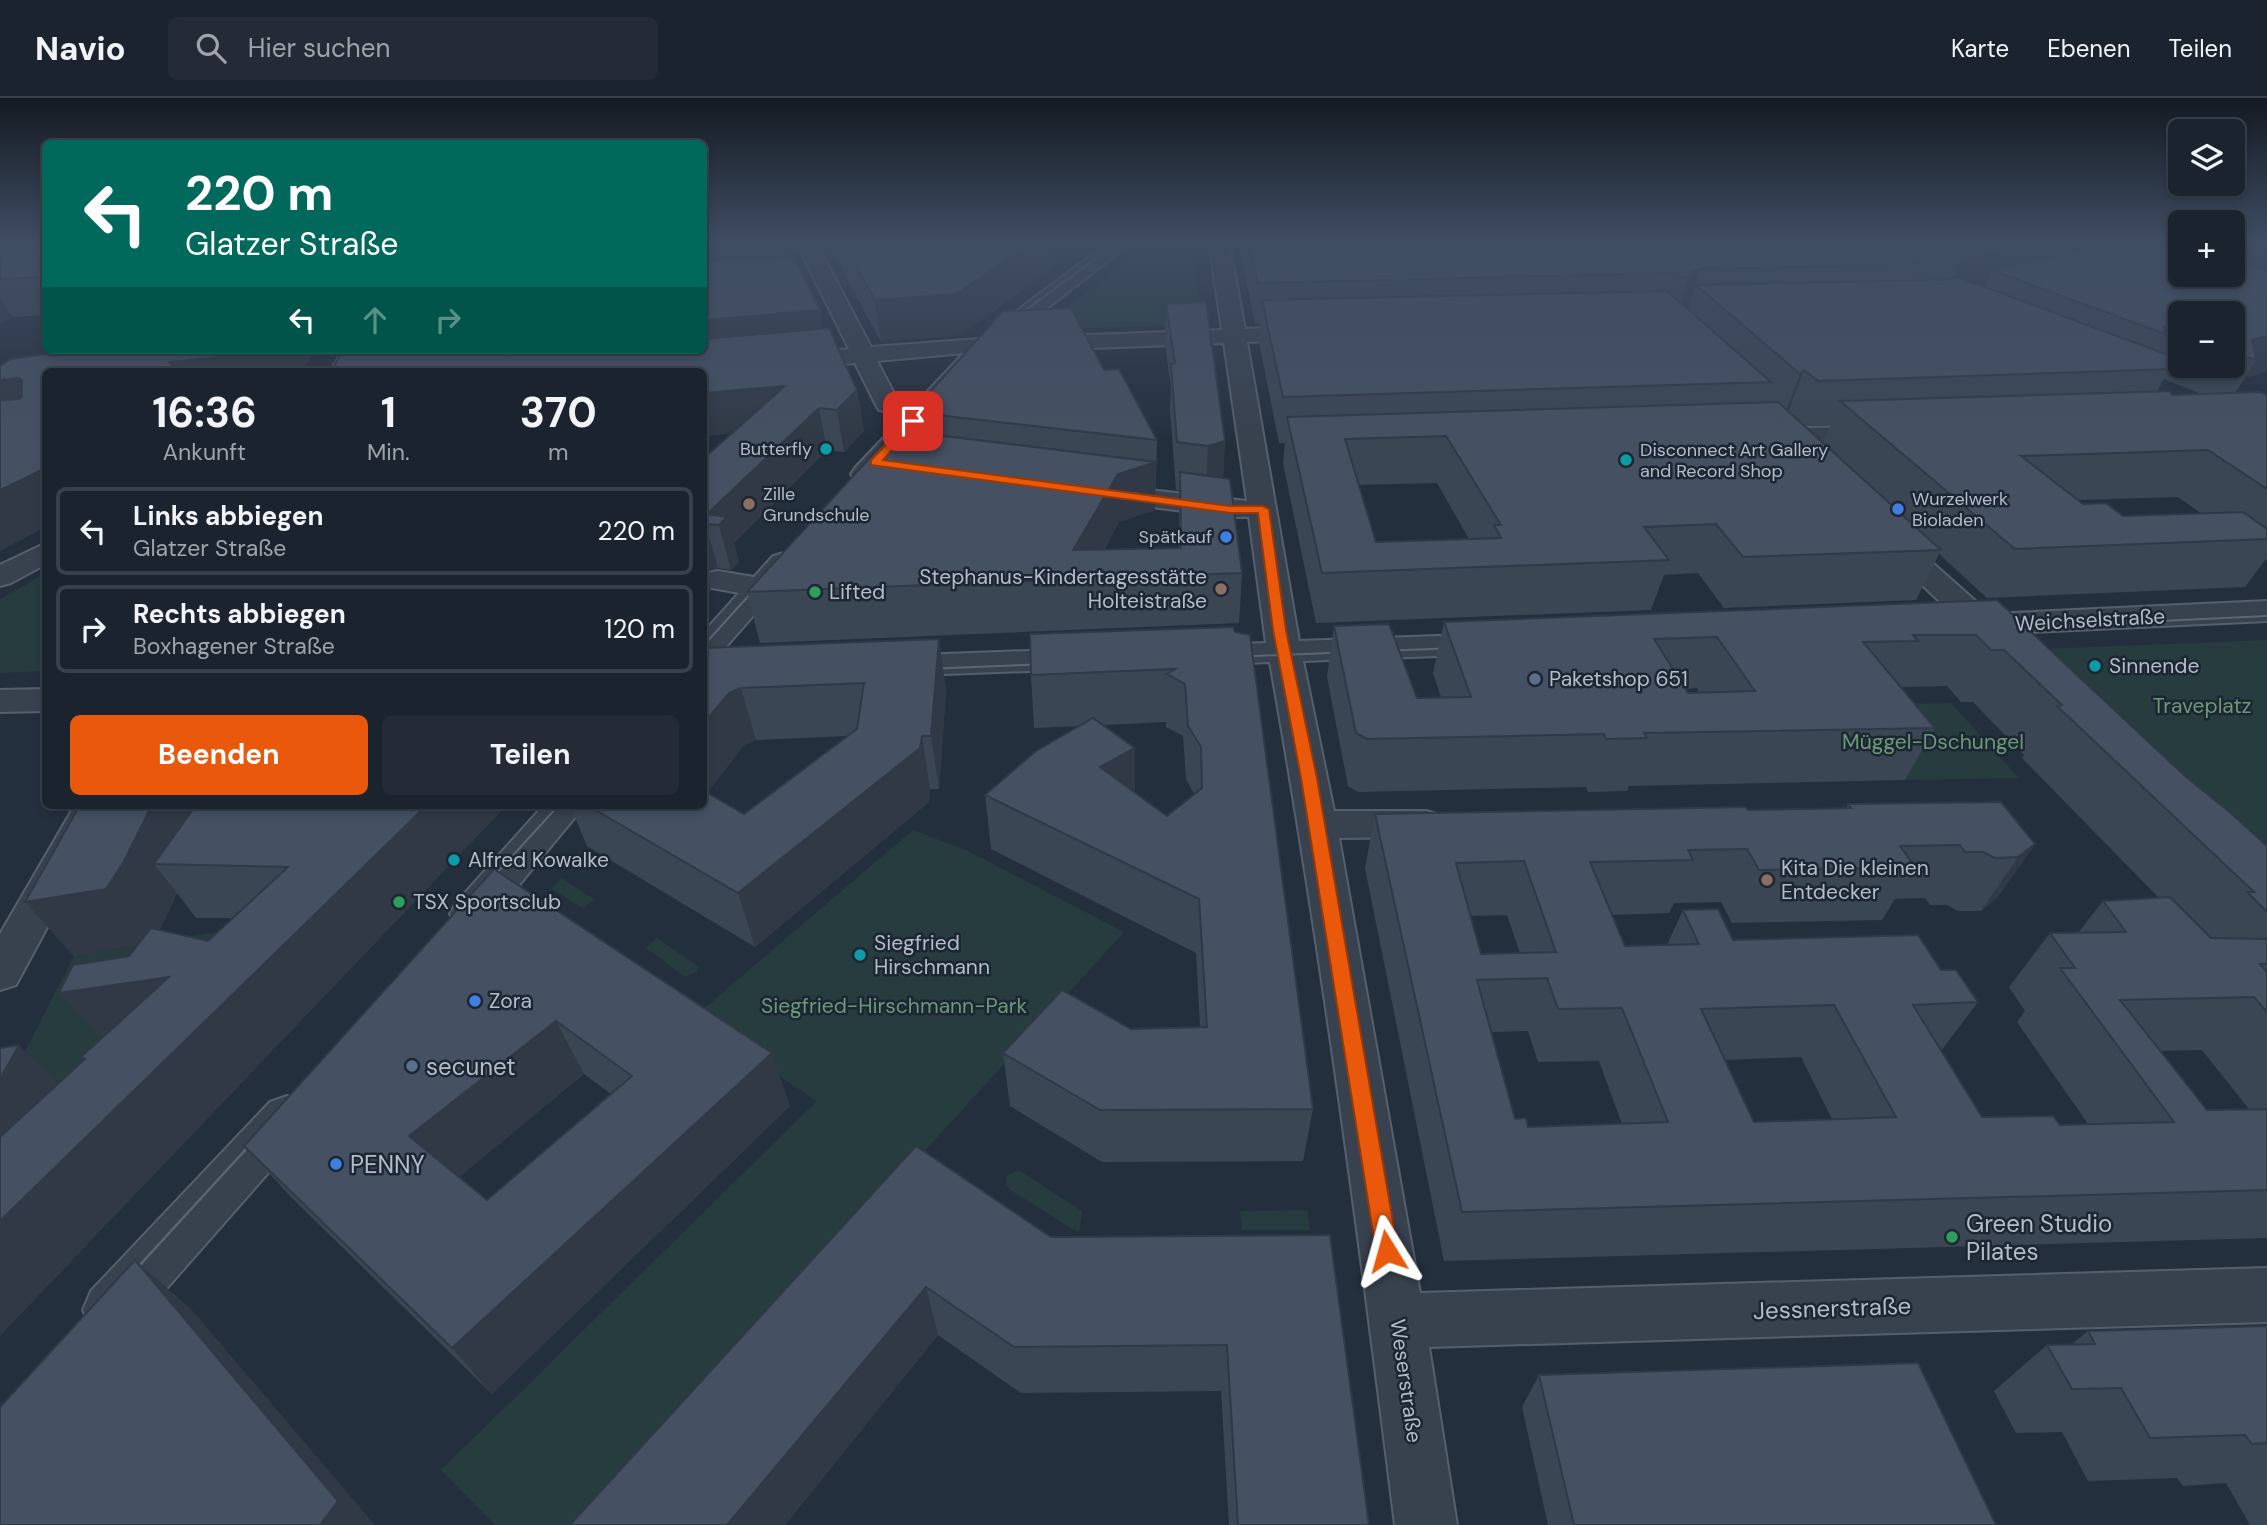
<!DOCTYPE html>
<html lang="de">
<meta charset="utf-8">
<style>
:root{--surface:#1b232e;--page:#242b36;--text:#f1f3f6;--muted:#a0a4aa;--line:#39404a;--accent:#ea580c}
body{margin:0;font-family:"DM Sans",sans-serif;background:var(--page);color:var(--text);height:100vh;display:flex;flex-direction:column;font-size:26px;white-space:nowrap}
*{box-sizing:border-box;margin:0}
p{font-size:23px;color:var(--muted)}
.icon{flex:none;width:38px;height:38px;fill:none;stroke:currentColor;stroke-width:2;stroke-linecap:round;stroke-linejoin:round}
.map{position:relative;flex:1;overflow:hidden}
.details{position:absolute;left:42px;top:270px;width:665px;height:441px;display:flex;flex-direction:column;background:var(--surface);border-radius:10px;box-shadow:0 4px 10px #0003,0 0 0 2px var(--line)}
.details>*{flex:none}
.guide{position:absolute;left:42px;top:42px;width:665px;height:214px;border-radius:10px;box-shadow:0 4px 10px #0003,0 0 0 2px var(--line);background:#00695c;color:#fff;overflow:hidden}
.tools{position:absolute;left:2168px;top:21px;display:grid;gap:14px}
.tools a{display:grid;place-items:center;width:77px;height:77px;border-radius:10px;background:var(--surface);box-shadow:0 4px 10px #0003,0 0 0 2px var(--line);font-size:35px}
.pin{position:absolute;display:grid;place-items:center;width:60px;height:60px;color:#fff;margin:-30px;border-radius:14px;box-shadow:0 4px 10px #0006}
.me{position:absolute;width:77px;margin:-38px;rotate:352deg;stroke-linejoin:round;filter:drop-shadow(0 0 5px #0008)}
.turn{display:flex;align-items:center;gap:24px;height:147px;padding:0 28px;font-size:32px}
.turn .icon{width:91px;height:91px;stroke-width:2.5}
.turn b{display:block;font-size:49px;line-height:60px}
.lanes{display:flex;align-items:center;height:66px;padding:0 28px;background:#0003;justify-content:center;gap:35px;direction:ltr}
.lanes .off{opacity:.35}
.eta{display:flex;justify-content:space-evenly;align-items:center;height:119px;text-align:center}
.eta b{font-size:42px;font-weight:700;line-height:49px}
.cta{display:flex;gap:14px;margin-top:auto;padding:14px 28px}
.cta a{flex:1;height:80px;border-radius:10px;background:var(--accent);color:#fff;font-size:28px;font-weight:700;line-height:80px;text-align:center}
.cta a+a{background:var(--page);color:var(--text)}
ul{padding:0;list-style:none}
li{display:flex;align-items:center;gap:21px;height:88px;margin:0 14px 10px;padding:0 14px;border:4px solid var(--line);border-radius:10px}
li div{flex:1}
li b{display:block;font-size:26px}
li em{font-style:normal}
header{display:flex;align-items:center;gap:42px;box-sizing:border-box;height:98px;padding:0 35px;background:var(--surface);border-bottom:2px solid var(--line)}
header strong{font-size:33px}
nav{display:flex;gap:38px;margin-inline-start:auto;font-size:24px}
.search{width:490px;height:63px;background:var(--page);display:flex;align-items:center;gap:18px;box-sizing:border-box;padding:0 24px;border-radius:10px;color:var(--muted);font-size:26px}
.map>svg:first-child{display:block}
</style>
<header>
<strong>Navio</strong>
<div class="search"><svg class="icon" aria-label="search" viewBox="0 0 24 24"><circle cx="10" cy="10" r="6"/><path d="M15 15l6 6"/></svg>Hier suchen</div>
<nav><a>Karte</a><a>Ebenen</a><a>Teilen</a></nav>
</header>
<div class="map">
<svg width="2267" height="1427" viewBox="0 0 2267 1427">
<rect width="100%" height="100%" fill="#242f3e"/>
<g fill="#263c3f">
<path d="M1152,144H1192L1202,226L1065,231L1042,229Z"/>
<path d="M45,476V573L0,575V501Z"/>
<path d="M2267,542V753L2044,551Z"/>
<path d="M1951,605L2019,680L1905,682L1847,607Z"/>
<path d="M913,732L966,752L1124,834L912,1067L611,1427H495L441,1372L817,1003L693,920Z"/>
<path d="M561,780L594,801L583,811L552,791Z"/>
<path d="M235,831L74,1000L0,1002L74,858Z"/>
<path d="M657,840L698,868V873L685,879L646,850Z"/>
<path d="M1019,1072L1082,1113L1079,1135L1010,1092L1006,1086L1007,1078Z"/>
<path d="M1307,1112L1310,1132H1242L1240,1113Z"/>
</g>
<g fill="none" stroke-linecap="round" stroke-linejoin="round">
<defs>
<g id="minor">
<path d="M796,144H816L871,249L979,241L1109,144H1132L1009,240L1222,232L1209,144H1229L1245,231L1311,228L1319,230L1322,235L1319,240L1311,242L1247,244L1299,543L1492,536L1504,539L1508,546L1504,553L1492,556L1303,563L1334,713H1426L1440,717L1445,726L1440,735L1426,739L1339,740L1420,1195L2267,1170V1224L1429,1249L1457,1427H1395C1359,1138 1321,850 1270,564L1199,567L1187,564L1182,557L1187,550L1199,547L1266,545L1249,419H1230L1105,403L1095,401L1091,395L1095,389L1105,387L1247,403L1224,245L991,254L875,382L865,384L855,382L851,376L855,370L964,255L877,263L900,307L897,312L888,314L879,312L876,307L855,265L704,279V273H679L683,268L691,266L849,251Z"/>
<path d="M1879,328L1888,331L1892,336L1888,341L1764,347L1755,344L1751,339L1755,334L1764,331Z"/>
<path d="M1890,433L1900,436L1990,516L2267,503V523L2009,535L2011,538L2007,545C1981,551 1990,542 1974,536C1970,535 1962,535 1957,534L1952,527L1957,520L1875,442L1880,436Z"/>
<path d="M46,445V466L11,485L0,488V467Z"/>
<path d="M784,455L795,458L799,464L795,470L716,560L704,563V534L739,495L707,489L704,483L707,475L718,473L754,479L773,458Z"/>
<path d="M1083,551L1095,554L1100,561L1095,568L1083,571L891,578L879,575L874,568L879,561L891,558Z"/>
<path d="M46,591V613L0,614V592Z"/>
<path d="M75,707H113L16,887L0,892V836Z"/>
<path d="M544,707H585L486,827L471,832L456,827L450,816L456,805Z"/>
<path d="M287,998L304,1004L311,1019L304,1034L131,1231L111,1239L91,1231L83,1212L91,1193L270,1004Z"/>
</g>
</defs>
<use href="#minor" stroke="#565f6c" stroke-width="4"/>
<use href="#minor" fill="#38414e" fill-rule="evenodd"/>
<g stroke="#5a6575" stroke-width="2">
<path d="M1011,223L1118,144"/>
<path d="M330,273L342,252"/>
<path d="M880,354L934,294"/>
<path d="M2008,530L2267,518"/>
<path d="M704,547L762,483"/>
<path d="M1379,553L1459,550"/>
<path d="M1232,559L1351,554"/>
<path d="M924,571L1050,566"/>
<path d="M485,788L559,707"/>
<path d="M257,1039L259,1037"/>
</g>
<path stroke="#5a6575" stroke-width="2.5" d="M127,1181L259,1037"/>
</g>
<g fill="#3b4654" fill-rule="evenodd">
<path d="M0,144H46V217L13,219L0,226Z"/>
<path d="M704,144H787L789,158L823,231L857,292L864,333L844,354L827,352L734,445L739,464L731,472L718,470L706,474L711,492L704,501V360L731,335L704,338Z"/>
<path d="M827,144H1053L1054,170L960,237L881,244Z"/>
<path d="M1242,144H2267V168L2259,170L2267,273L2245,280L2235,295L2267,297V462L2266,461L2245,489L1987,500L1939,456L1916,502L1724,510L1698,475L1664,477L1651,512L1316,525L1283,365L1285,345H1279L1259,244L1260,226H1255L1241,158ZM2180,215H2233V268H2180ZM2164,281L2202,296L2172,297L2157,293ZM1831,327L1823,345L1804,328ZM1437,385L1469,441L1376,444L1359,387ZM2178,399L2202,416L2123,418L2083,406L2078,402Z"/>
<path d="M1166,206L1225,343L1223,380L1242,475L1239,525L760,545L747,494L924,336L920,305L1104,272L1157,342L1155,412L1119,424L1104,452L1179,450V392H1176L1170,310L1171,289L1165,248Z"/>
<path d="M1997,502L2185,678L2267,748V1140L1444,1163L1365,770L1375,716L1846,710L1848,706L2035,746L1997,800L1981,813H1958L1947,807H1930L1925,800L1895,801L1882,822L1732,825L1721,804L1674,805L1669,815L1612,817L1625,848L1667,847L1683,812L1733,842L1941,872L1978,904L1941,953L1982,1019L2060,1027L2088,1026L2017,924L2025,913L2009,889L2050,835H2078L2103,803L2159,800L2022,660L2024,657L1973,604H1961L1947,588L1901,589L1935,630L1905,682L1629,688L1627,693L1588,694L1586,689L1358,694L1348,688L1327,579L1334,528L1417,600L1441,599L1433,575L1444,524ZM1697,590L1699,594L1688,595L1685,591ZM1507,817L1520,855L1481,856L1470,818ZM1528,933L1538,964L1599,963L1622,1026L1528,1029L1515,1021L1491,934ZM2202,952L2249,1011L2207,1012L2161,953ZM1801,959L1832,1021L1754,1024L1725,962Z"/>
<path d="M1233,529L1313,1011L1303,1063L1102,1064L1010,1008L1003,955L1131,931L1200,929L1196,855L991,751L985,697L1079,628L1034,630L1031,577ZM1166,624V629L1183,638L1186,681L1194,696L1167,718L1135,695L1103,627Z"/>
<path d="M939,541L946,593L939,691H930L929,704L755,849L587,748L570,707H704V550ZM847,638L744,716L707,695L744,647L756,642Z"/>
<path d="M80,707H507L198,1030L59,985L84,962L81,959L102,940L137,847L74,858L25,804ZM177,795L196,820H232L208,843L159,832L166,819Z"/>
<path d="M494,771L790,1008L492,1296L291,1099L244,1048ZM584,976L611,996L487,1102L459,1079Z"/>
<path d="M916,1048L1051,1139L1330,1137L1369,1427H1229L1221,1293L1021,1295L938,1237L785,1427H570Z"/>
<path d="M2267,1228V1427H2250L2226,1385L2183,1388L2177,1380L2088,1383L2062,1334L2016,1335L1994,1293L2047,1247L2072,1246L2088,1233Z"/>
<path d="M1539,1277L1996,1427H1548L1522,1309Z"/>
</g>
<g fill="#303945">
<path d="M0,144H46L0,152Z"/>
<path d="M755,144H787L793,177L704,186V149Z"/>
<path d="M1034,144H1053L1054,170L960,237L881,244L875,202Z"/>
<path d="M2040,144H2180L1992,172L1983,192L1944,200L1962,161Z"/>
<path d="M2233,144H2267V168L2233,176Z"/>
<path d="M1701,171L1688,212L1676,222L1691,174Z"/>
<path d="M0,198L13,219L0,226Z"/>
<path d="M820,212L826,250L704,252V222Z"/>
<path d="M2267,238V273L2245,280L2256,262L2252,242Z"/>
<path d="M270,252L314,253L302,273H174L169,264Z"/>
<path d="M1804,272L1787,317L1783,321L1800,276Z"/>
<path d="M19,280L46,321L0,326V282Z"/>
<path d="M785,288L793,329L704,338V295Z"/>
<path d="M857,292L864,333L844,354L837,312Z"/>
<path d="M819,310L827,352L734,445L739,464L731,472L719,427L707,416Z"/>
<path d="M1225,343L1222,390L1206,395L1208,348Z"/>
<path d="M1156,364L1155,412L1119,424L1087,481L1073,452L1118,376Z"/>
<path d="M46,370V429L0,453V392Z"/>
<path d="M705,425L718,470L706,474L711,492L704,501V426Z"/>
<path d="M939,541L946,593L939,691L931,638Z"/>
<path d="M741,590L756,642L744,647L704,699V625L729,595Z"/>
<path d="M922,638L930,691L929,704L755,849L738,795Z"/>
<path d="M1135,650V703L1100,669Z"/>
<path d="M152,707H216L154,766L177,795L166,819L151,845L74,858L25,804Z"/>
<path d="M427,707H507L0,1238V981L19,947L74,1000L110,949L59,895L169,879Z"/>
<path d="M2035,746L1997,800L1981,813L2018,759Z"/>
<path d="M556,923L584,976L447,1089L409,1038Z"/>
<path d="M772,955L790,1008L492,1296L452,1250Z"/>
<path d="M135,1162L191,1211L375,1427H320Z"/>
<path d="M926,1189L938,1237L785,1427H727Z"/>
</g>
<g fill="#455162" stroke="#303945" stroke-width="2" fill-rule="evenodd">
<path d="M15,144H46V179L0,181V151Z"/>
<path d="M704,144H755L704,149Z"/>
<path d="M842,144H1034L956,196L875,202Z"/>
<path d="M1249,144H1863L1921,166L1701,171L1691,174L1688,181L1674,175L1258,185Z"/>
<path d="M1917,144H2040L1962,161Z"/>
<path d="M2117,144H2180V177H2233V162L2267,173V238L2252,242L2256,262L2233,254V215H2180V235L2164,229L2165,236L1992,172Z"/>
<path d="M794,158L820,212L704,222V164Z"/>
<path d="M1958,179L2168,257L2170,271L1818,283L1804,272L1800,276L1696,187L1944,182Z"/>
<path d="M1667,193L1771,284L1283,299L1262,202Z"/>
<path d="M1206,204L1225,343L1208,348L1177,344L1171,266L1175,265L1166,206Z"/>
<path d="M1071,210L1104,272L1119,271L1157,342L929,316L920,305L1003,213Z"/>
<path d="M829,230L857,292L837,312L819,310L707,416L727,419L719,427L704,426V360L785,288L704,295V273H331L343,252H704V241Z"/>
<path d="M74,252H270L269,254L169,264L177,273H46V370L0,392V302L19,301L22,298V283L19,280L0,282V268L11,261Z"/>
<path d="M2171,293L2172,297L2260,294L2267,297V391L2208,352L2021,358L2083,406L2106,405L2123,418L2243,414L2267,431V441L2015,451L1840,303Z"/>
<path d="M1778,304L1941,452L1743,459L1716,426L1644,429L1669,462L1322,475L1287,319ZM1446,338L1501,427H1494L1501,440L1376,444L1345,341Z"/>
<path d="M911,334L1156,364L1118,376L1073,452L1181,450L1180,374L1230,381L1242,475L747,494L888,340Z"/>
<path d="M1997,502L2185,678L2232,716L2267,748V814L2247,794H2254L2057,608L2062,607L2004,552H1991L1976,537H1913L1918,543L1863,544L1935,630L1644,635L1647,640L1606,641L1604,636L1367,641L1356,635L1334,528L1389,526L1417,600L1471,599L1444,524ZM1717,539L1755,593L1688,595L1654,541Z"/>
<path d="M1233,529L1235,534L1250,537L1313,1011L1100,1012L1003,955L1062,892L1131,931L1207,929L1199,801L985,697L1036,653L1093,620L1135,650L1100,669L1167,718L1202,690L1201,649L1188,628L1185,586L1167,576L1175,571L1031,577L1030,536Z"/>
<path d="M939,541L931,638H922L920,650L738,795L587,707H704V693L744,716L857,631L864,585L741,590L729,595L704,625V550Z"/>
<path d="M2001,704L2035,746L2018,759L1995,760L1983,754H1965L1960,747L1900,748L1915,769L1759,772L1747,751L1688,752L1693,762L1590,764L1625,848L1699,846L1683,812L1718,811L1733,842L1918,837L1941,872H1956L1978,904L1913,907L1982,1019L2053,1018L2060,1027L2174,1024L2060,870H2075L2050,835L2126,834L2103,803L2170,799L2211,840L2267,841V866H2260L2267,874V914L2254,899L2120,902L2207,1012L2267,1011V1092L1462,1114L1375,716L1746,709L1748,712L1851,710L1848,706ZM1524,763L1556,854L1481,856L1456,765ZM1547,880L1558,911L1622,910L1668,1024L1528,1029L1526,1020L1515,1021L1477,882ZM1834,907L1896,1019L1754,1024L1701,911Z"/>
<path d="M80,707H152L123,765L106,791L25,804Z"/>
<path d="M196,707H427L0,1123V1039L85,961L81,959L169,879L59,895L73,867L129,858L151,830L208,843L288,769L154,766Z"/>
<path d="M494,771L772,955L452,1250L244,1048ZM556,923L632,978L487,1102L409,1038Z"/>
<path d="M19,947L0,981V950Z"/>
<path d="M916,1048L1051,1139L1330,1137L1369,1427H1238L1227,1247L1014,1249L926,1189L727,1427H570Z"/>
<path d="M135,1162L338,1403L320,1427H0V1309Z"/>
<path d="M2267,1228V1345L2252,1346L2245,1337L2150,1340L2121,1290L2072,1291L2047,1247L2095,1246L2088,1233Z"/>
<path d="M1918,1265L1996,1427H1574L1539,1277Z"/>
</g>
<linearGradient id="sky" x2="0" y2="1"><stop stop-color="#141a22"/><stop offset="0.42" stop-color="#3f4d63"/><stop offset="1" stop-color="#3f4d63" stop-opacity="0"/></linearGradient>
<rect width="2267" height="344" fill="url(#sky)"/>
<path fill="#ea580c" stroke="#983908" stroke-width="2" d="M913,319L918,323L883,362L1230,408H1263L1269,411L1286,532L1317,680L1398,1153L1395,1160L1387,1163L1379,1160L1376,1153L1301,680L1273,532L1258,415H1230L871,367V362Z"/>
<g fill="#0f9aa8" stroke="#1d2633" stroke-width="2.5">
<circle cx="826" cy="351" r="7"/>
<circle cx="1626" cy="362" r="7"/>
<circle cx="2095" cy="568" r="7"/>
<circle cx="454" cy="762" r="7"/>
<circle cx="860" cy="857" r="7"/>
</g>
<g fill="#8d6e63" stroke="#1d2633" stroke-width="2.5">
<circle cx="749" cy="406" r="7"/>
<circle cx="1221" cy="491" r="7"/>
<circle cx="1767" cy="782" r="7"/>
</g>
<g fill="#3f7fe0" stroke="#1d2633" stroke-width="2.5">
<circle cx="1898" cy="411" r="7"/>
<circle cx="1226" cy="439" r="7"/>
<circle cx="475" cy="903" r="7"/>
<circle cx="336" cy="1066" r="7"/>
</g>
<g fill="#2e9e5b" stroke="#1d2633" stroke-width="2.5">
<circle cx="815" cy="494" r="7"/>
<circle cx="399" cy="804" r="7"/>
<circle cx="1952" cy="1139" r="7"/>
</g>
<g fill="#5c6f8a" stroke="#1d2633" stroke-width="2.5">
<circle cx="1535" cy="581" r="7"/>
<circle cx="412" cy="968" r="7"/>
</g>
<g text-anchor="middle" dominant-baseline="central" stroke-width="5" stroke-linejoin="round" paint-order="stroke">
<g font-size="18" fill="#b4bcc9" stroke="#1d2633" text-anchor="start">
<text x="812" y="351" text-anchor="end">Butterfly</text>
<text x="1640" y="352">Disconnect Art Gallery<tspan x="1640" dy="21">and Record Shop</tspan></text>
<text x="763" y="396">Zille<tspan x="763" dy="21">Grundschule</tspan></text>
<text x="1912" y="401">Wurzelwerk<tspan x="1912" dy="21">Bioladen</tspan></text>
<text x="1212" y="439" text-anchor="end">Spätkauf</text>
</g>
<g font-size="21" fill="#b4bcc9" stroke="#1d2633" text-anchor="start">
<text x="1207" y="479" text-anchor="end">Stephanus-Kindertagesstätte<tspan x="1207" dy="24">Holteistraße</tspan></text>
<text x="829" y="494">Lifted</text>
<text x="2109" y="568">Sinnende</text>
<text x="1549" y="581">Paketshop 651</text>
<text x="468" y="762">Alfred Kowalke</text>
<text x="1781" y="770">Kita Die kleinen<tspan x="1781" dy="24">Entdecker</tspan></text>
<text x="413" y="804">TSX Sportsclub</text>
<text x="874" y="845">Siegfried<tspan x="874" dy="24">Hirschmann</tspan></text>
<text x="489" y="903">Zora</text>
</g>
<g font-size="21" fill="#b4bcc9" stroke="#1d2633">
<text transform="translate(2090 522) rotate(-3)">Weichselstraße</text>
<text transform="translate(1406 1283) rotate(82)">Weserstraße</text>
</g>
<g font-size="21" fill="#6b9a76" stroke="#1d2633">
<text x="2202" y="608">Traveplatz</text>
<text x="1933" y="644">Müggel-Dschungel</text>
<text x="894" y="908">Siegfried-Hirschmann-Park</text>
</g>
<g font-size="24" fill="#b4bcc9" stroke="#1d2633" text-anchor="start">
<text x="426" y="968">secunet</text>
<text x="350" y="1066">PENNY</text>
<text x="1966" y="1125">Green Studio<tspan x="1966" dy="28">Pilates</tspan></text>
</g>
<g font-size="24" fill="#b4bcc9" stroke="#1d2633">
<text transform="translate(1832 1210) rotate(-2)">Jessnerstraße</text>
</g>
</g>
</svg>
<div class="tools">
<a><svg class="icon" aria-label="layers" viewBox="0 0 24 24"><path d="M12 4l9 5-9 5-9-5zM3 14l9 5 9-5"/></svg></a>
<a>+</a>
<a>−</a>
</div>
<div class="pin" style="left:913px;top:323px;background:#d93025"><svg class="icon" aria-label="arrive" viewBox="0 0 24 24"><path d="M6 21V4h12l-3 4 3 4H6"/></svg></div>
<svg class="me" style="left:1387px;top:1153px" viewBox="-20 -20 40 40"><path d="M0-17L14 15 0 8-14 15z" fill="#ea580c" stroke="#fff" stroke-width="4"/></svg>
<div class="guide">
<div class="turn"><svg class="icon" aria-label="left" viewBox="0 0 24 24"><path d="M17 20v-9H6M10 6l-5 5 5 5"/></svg><div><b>220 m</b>Glatzer Straße</div></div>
<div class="lanes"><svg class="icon" aria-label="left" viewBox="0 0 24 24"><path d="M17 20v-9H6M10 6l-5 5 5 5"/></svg><svg class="icon off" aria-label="ahead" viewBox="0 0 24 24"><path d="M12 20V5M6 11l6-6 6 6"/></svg><svg class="icon off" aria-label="right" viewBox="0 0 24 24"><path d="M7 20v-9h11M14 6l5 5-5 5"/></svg></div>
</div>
<section class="details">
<div class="eta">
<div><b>16:36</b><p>Ankunft</p></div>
<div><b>1</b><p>Min.</p></div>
<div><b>370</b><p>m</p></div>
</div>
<ul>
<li><svg class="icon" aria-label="left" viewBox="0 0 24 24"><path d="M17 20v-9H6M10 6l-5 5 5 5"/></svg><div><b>Links abbiegen</b><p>Glatzer Straße</p></div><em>220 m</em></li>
<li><svg class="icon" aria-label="right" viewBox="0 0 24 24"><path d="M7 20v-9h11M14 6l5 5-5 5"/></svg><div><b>Rechts abbiegen</b><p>Boxhagener Straße</p></div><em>120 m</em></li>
</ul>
<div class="cta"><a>Beenden</a><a>Teilen</a></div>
</section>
</div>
